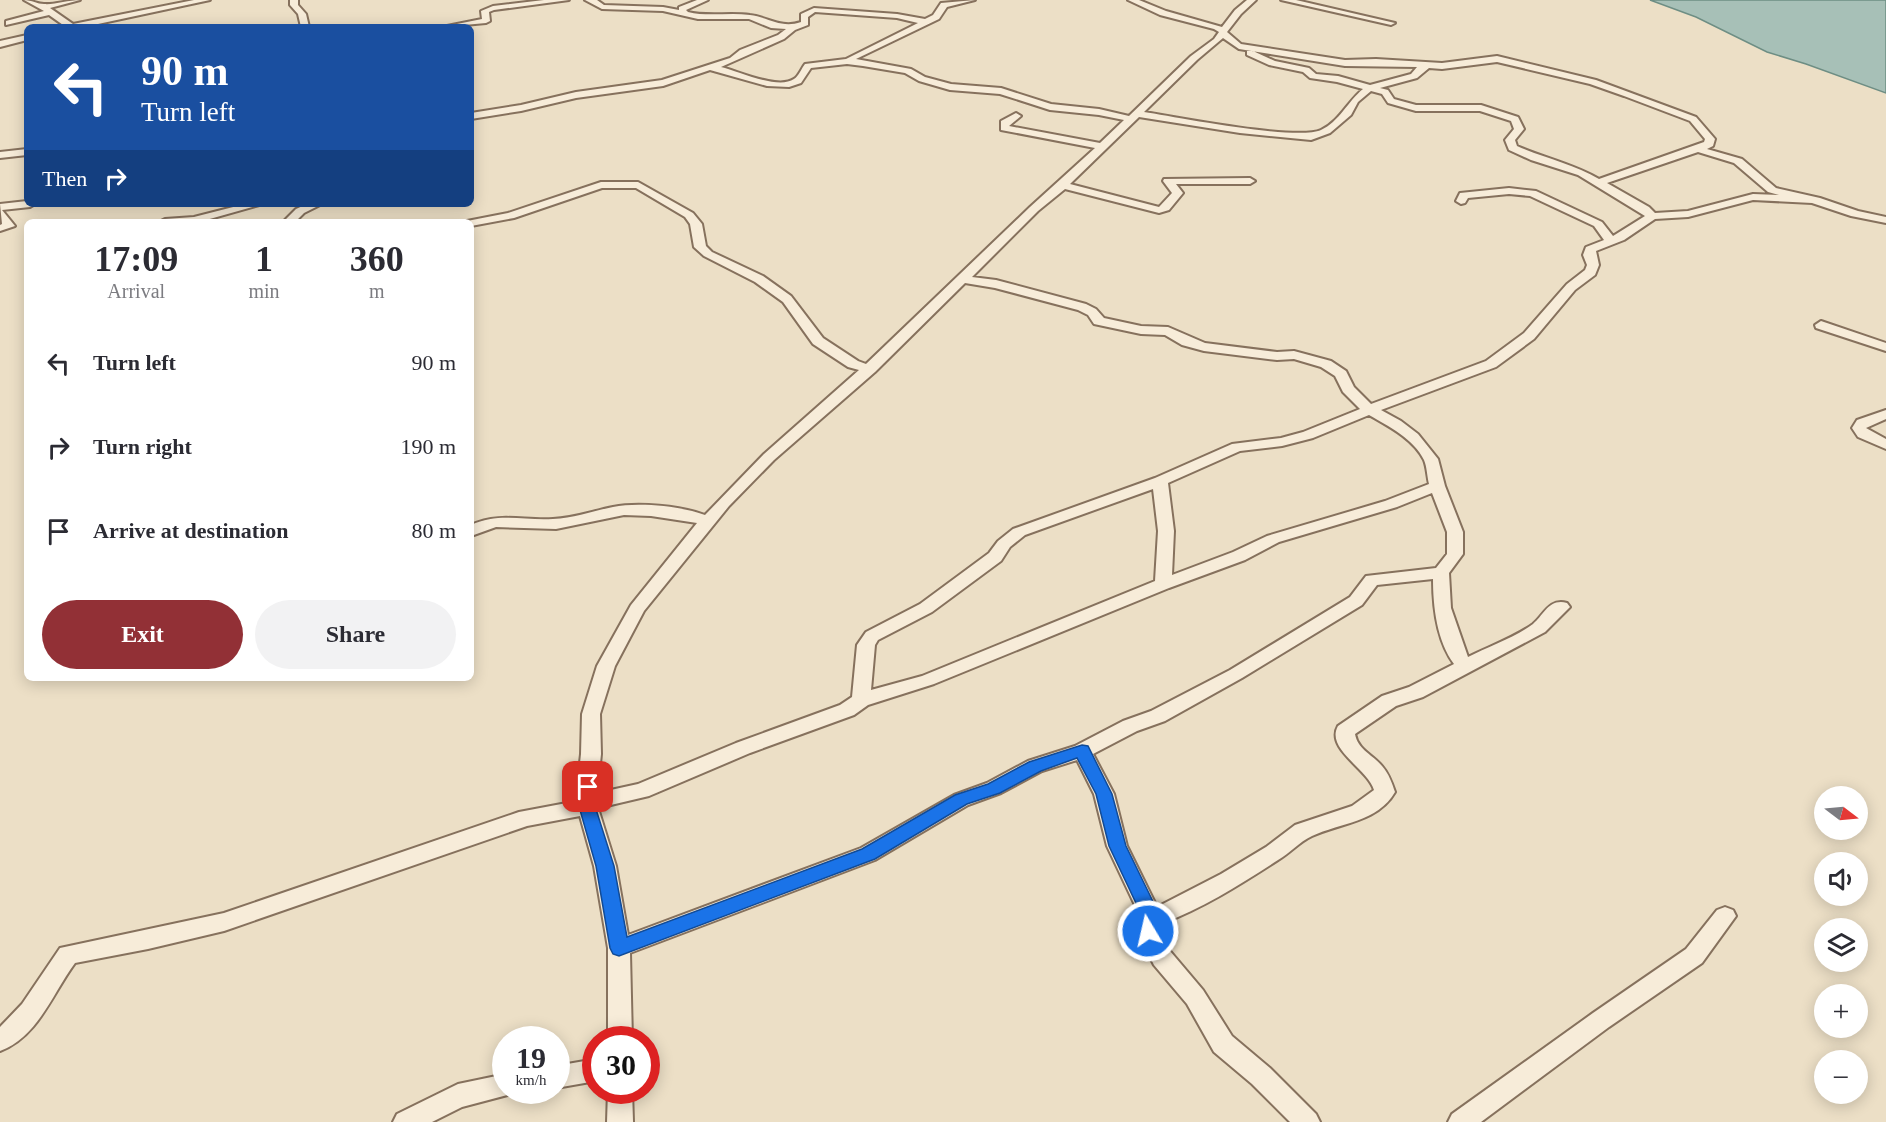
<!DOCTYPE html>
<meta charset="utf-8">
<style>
:root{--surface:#fff;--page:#f2f2f3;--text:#2b2b33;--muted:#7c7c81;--accent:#923036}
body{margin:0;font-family:"Times New Roman",serif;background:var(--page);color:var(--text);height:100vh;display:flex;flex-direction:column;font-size:22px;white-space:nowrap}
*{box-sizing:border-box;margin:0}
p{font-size:20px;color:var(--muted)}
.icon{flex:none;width:33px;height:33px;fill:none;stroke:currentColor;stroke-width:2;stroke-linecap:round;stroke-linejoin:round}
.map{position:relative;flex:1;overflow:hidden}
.panel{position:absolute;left:24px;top:219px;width:450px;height:462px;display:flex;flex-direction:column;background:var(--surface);border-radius:9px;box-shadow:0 3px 15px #0003}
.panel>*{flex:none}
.guide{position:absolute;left:24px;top:24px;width:450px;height:183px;border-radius:9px;box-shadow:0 3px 15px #0003;background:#1a4fa0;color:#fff;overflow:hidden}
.needle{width:39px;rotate:106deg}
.controls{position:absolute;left:1814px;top:786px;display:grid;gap:12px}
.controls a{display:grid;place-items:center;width:54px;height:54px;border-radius:50%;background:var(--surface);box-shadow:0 3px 15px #0003;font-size:30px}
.speed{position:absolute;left:492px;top:1026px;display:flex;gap:12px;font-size:30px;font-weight:700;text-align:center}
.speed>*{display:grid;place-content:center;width:78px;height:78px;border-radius:50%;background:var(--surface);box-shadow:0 3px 15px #0003;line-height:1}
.speed small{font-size:15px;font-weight:400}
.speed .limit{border:9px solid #d22;background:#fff;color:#111}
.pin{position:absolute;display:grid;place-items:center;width:51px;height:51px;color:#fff;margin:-26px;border-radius:12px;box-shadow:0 3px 9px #0006}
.me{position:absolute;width:66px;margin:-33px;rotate:351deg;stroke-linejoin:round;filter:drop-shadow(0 0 4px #0008)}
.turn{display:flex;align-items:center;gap:21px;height:126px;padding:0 18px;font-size:27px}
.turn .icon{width:78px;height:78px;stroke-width:2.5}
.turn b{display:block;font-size:42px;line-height:51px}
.then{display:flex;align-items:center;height:57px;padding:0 18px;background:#0003;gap:12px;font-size:22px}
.eta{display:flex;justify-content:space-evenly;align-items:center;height:102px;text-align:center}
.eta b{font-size:36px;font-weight:600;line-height:42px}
.button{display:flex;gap:12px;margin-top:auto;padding:12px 18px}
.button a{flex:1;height:69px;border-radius:36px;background:var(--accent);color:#fff;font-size:24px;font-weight:600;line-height:69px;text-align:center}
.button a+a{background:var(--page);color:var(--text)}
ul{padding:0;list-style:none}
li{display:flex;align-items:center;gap:18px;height:84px;padding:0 18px}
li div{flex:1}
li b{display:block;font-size:22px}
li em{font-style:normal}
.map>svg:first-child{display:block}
</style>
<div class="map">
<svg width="1886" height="1122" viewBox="0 0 1886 1122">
<rect width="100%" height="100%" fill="#ecdfc6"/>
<path fill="#a7c0b7" stroke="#6e8e84" stroke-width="1.5" d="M1650,0H1886V93L1806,64L1767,52L1696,17Z"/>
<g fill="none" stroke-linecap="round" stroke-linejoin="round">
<defs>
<g id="street">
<path d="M24,0C32,0 37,4 44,4C54,5 68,0 80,0L50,8L73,24L194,0H210L84,27H66L49,15L6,25V21L44,11Z"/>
<path d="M290,0H298V5L306,14L309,27H301L298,14L290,5Z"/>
<path d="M544,0H569L494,10L489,12L490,21L486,23L442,27L482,19L481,11L493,6Z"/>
<path d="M585,0H597L604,5L663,7L679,10V7L697,0H708L686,10L688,12C708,17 729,12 750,15C768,17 781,29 801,22V14L814,8L897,14L925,19L933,15L941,3L975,0L947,7L939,19L856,59L911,69L925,77L951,84L1001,88L1051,104L1099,109L1129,116L1191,56L1214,39L1219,32L1214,29L1160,15L1128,0H1139L1166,11L1222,27L1235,10L1247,0H1256L1241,14L1227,32L1241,44L1345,60L1376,59L1442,63L1497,56L1596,80L1696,117L1715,139L1713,146L1707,149L1742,159L1776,188L1820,198L1858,211L1886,217V223L1851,216L1812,203L1753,200L1688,217L1655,219L1624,240L1596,251L1599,265L1595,275L1575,290L1534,339L1496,367L1381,410L1401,421L1418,434L1438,459L1445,486L1463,532V554L1449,573L1451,608L1468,657C1488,647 1516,637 1533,624C1544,615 1549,598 1567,603L1570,607L1545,632L1423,697L1396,706L1355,734C1358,750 1372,754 1382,766C1389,774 1392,783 1395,792C1378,822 1340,823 1312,836C1299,842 1290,853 1278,860C1241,884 1203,908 1161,924L1159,931L1170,951L1203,990L1232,1036L1270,1068L1316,1114L1320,1122H1290L1252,1084L1214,1052L1187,1004L1154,965L1137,931L1141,918L1107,846L1094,794L1077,760L1042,771L1001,793L968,805L875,860L630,953L632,1040H608V948L594,866L580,816L527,826L224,931L148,949L75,963C52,994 38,1037 0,1051V1027L22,1004L60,948L224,913L519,812L572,802L576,799L581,754L582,714L597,666L631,605L697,523L651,516L624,515L556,529L496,527L471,536V525C499,512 524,521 553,519C574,518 593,511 613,507C638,502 681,506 705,515L764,454L859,370L848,367L813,344L783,302L755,282L704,256L694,247L690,224L685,217L636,188H602L514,218L471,226V222L467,221L508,213L601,182H638L693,213L702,224L706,246L712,252L763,276L791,296L823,338L858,361L866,364L1030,207L1095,148L1001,130V121L1016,113L1021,116L1009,126L1100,143L1124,120L1099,115L1050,110L1000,94L950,90L919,81L905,73L863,66L847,64L811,68L801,83L789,87L767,86L710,70L663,86L576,98L521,111L471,119V113L521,105L576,92L662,80L730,58L740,50L778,35L786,29L771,28L749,19H698L663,11L602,9ZM815,12L897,18L918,23L846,59L805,64C801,69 799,76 794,79C778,90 738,71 721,67L784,39L795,30L808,25V17ZM1223,38L1239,49L1345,66L1417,67L1411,74L1370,85L1338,76L1316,74L1309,68L1275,61L1253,51H1247V55L1269,65L1303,72L1310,78L1337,82L1363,89C1348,101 1339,122 1321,130C1296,141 1177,117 1144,112L1197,60ZM1497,62L1590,84L1624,96L1690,121L1705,139L1704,142L1599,179C1574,164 1544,158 1517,146L1515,140L1524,129L1518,117L1481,105H1416L1394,99L1388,90L1380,88L1417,78L1429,68L1442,69ZM1371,91L1382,94L1388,103L1416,111H1480L1511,121L1514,129L1505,140L1509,150L1531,160L1578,175L1645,216L1613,236L1602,222L1536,191L1509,188L1460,193L1456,201L1461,204L1465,203L1468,198L1509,194L1530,196L1594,226L1604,240L1586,247L1583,255L1587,265L1585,270L1567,284L1524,333L1486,361L1371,404L1354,387L1346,371L1331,361L1294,351L1277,352L1205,343L1168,327L1141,326L1104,318L1096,309L1086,304L996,280L972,277L1038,211L1065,189L1159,213L1169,210L1183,193L1176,184H1250L1255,181L1250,178L1164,179L1163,181L1172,193L1159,207L1070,184L1139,117L1240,133L1311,140L1330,133L1351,115L1358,102ZM1698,152L1734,163L1768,192L1779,195L1753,194L1688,211L1655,213L1649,207L1607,183ZM965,283L995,288L1078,310L1088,315L1094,324L1141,334L1165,335L1182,345L1204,351L1277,360L1294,359L1321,367L1335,376L1343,392L1360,409L1303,432L1281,438L1232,444L1155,478L1013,529L998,541L989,553L920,604L866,632L857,645L852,697L840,705L736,743L638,784L597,793L601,754L600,714L615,666L644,611L729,506L774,460L875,372ZM1369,415C1388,426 1414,439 1424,460C1427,467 1427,476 1429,484L1385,501L1267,536L1233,552L1172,575L1174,531L1168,483L1240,451L1282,446L1313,438ZM1153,489L1158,531L1155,581L922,676L871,690L875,645L878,640L932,612L1001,561L1010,547L1025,535ZM1432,493L1447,532V554L1436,568L1366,576L1350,597L1230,670L1151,711L1123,721L1075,746L1028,761L987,783L954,795L861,848L628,935L616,866L598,808L649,796L750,753L854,715L868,705L934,684L1169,588L1245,560L1279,542L1397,507ZM1433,579C1433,607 1437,641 1454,664L1409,687L1382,696L1338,726C1325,749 1368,769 1374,790L1352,806L1295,825L1266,847L1221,874L1157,907L1127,846L1114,794L1093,754L1137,731L1165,721L1242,678L1362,605L1377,585Z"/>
<path d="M1281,0H1296L1395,23L1391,25Z"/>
<path d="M27,35V40L0,47V41Z"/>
<path d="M27,149V155L0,158V152Z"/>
<path d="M27,201V204H35L30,207L2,210L15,226L0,231V225L2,224L0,204Z"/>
<path d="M245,204H263L199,222H159L165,219L194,217Z"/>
<path d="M307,204H322L304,213L295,222H283L296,209Z"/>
<path d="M1821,321L1886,343V351L1816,328L1815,325Z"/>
<path d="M1886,410V419L1866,428L1886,439V449L1858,437L1852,428L1857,420Z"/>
<path d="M1725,907L1733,910L1736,916L1702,963L1609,1027L1481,1122H1448L1452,1114L1593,1013L1686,949L1717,910Z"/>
<path d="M596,1059V1081L556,1088V1066Z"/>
<path d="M506,1074V1090H516L515,1093L462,1107L432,1122H393L397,1114L458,1084Z"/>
<path d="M608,1090H632L633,1122H607Z"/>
</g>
</defs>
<use href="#street" stroke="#86715d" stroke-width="4"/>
<use href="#street" fill="#f7ecd9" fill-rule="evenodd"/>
</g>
<path fill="#1a73e8" stroke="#114b97" stroke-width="1.5" d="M1082,745L1088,746L1112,794L1126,846L1161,918L1155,936L1148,938L1142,936L1139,931L1143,918L1109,846L1096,794L1077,758L1041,771L1000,793L967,804L875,859L619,956L613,954L610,948L596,866L578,803L582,782L588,780L594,782L596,787L594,803L614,866L627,937L862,849L955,795L988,784L1029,762Z"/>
</svg>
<div class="controls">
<a><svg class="needle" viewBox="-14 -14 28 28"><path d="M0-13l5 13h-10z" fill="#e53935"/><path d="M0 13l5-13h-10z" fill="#7c7c81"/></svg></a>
<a><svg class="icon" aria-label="sound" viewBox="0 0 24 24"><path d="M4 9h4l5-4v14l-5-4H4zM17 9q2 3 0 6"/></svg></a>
<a><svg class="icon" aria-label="layers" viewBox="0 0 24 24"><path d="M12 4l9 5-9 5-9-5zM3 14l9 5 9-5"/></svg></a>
<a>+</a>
<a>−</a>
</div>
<div class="speed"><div>19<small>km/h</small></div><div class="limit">30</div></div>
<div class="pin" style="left:588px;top:787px;background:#d93025"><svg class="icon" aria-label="arrive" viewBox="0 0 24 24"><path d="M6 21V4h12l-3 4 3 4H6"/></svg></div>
<svg class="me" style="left:1148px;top:931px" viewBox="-20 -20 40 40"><circle r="17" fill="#1a73e8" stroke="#fff" stroke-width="3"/><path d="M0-11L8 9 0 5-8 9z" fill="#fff"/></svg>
<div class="guide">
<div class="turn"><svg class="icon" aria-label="left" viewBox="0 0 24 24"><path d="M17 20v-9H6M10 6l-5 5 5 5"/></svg><div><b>90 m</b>Turn left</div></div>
<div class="then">Then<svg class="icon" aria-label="right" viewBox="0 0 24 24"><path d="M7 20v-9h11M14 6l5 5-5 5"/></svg></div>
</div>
<section class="panel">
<div class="eta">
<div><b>17:09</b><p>Arrival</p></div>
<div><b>1</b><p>min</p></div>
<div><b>360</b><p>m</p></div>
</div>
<ul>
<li><svg class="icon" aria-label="left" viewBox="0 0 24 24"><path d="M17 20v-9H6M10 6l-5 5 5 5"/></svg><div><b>Turn left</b></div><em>90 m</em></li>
<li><svg class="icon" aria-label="right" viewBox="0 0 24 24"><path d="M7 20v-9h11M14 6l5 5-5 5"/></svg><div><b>Turn right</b></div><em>190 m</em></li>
<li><svg class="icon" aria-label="arrive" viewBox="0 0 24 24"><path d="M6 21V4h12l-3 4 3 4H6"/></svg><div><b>Arrive at destination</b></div><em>80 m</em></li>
</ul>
<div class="button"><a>Exit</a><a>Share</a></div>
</section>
</div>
